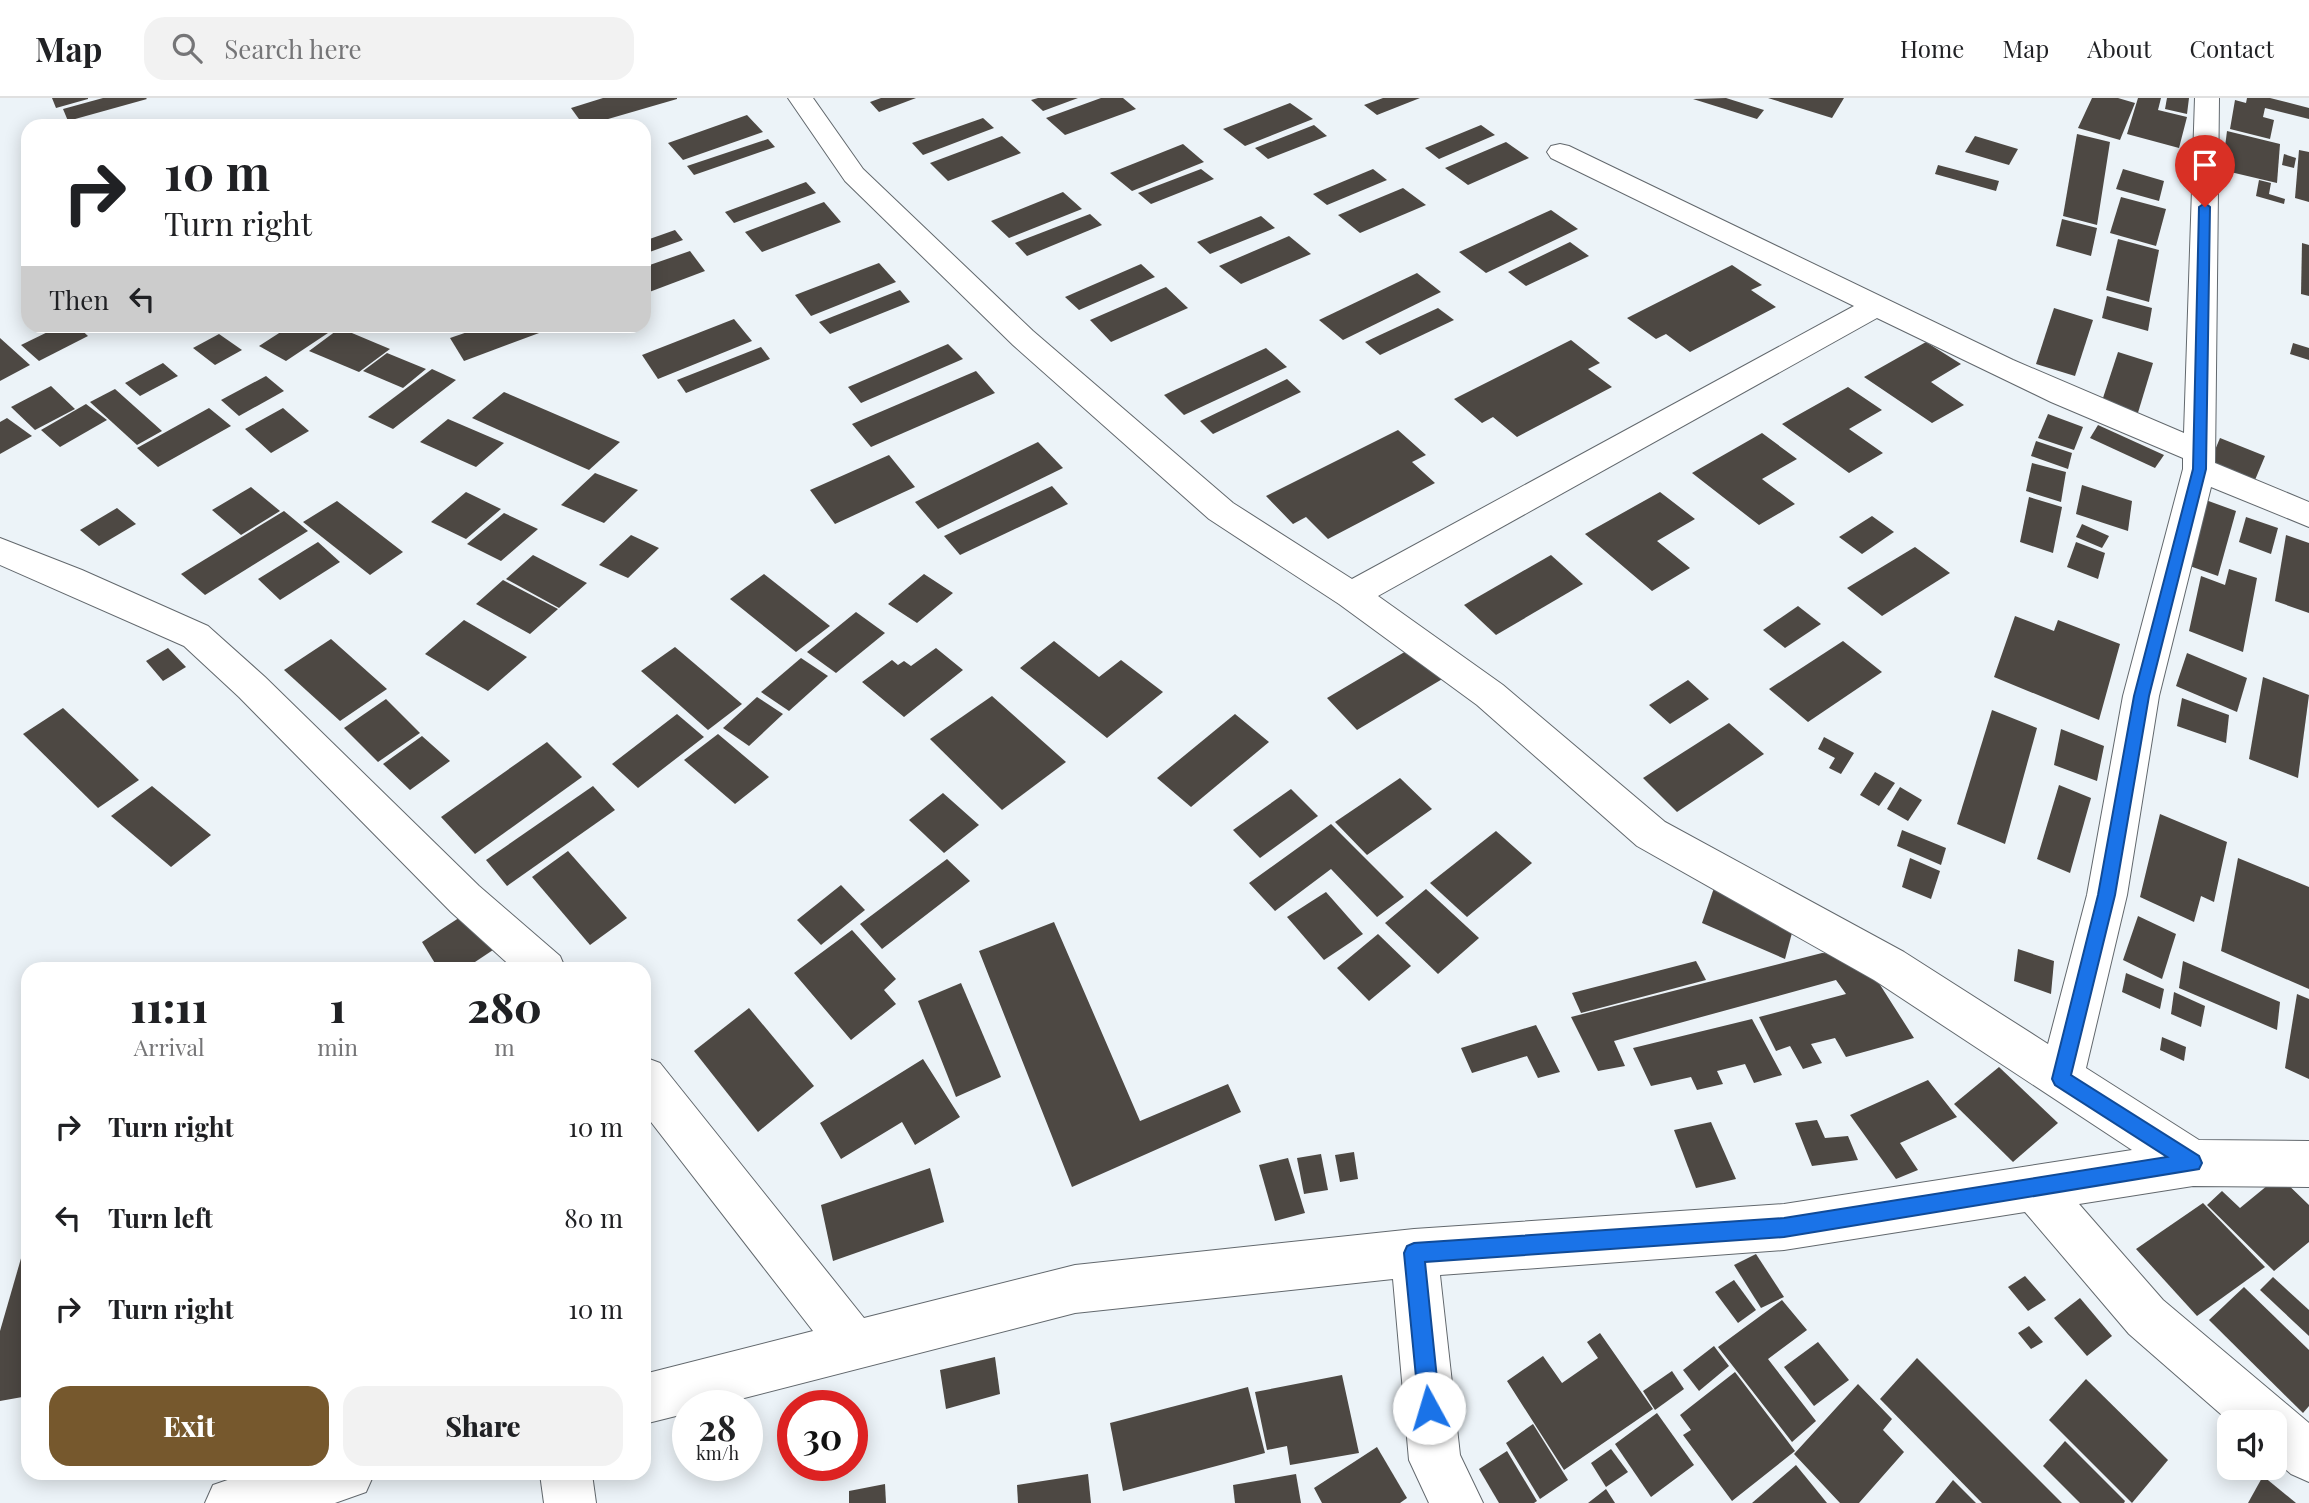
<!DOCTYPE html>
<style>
:root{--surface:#fff;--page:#f2f2f2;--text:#202124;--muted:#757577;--line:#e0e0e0;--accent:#76582d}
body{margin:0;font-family:"Playfair Display",serif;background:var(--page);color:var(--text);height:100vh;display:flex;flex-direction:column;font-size:26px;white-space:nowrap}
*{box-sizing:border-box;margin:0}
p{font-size:23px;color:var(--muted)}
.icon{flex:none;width:38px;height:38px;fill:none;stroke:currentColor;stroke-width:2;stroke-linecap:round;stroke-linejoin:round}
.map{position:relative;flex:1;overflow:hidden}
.sheet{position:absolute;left:21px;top:864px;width:630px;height:518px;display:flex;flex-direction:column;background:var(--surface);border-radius:21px;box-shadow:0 4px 18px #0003}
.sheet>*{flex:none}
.top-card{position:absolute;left:21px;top:21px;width:630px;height:214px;border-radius:21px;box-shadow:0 4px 18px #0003;background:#fff;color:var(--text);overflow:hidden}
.buttons{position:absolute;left:2217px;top:1312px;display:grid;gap:14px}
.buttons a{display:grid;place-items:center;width:70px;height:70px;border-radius:14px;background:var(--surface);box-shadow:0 4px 18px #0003;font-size:35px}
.speed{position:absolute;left:672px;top:1292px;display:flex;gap:14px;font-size:35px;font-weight:700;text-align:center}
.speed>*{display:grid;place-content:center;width:91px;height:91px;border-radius:50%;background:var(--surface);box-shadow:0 4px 18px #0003;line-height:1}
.speed small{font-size:18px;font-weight:400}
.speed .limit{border:10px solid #d22;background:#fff;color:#111}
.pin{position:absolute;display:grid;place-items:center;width:60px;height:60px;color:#fff;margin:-72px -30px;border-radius:50% 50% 50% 0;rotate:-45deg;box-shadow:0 0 7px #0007}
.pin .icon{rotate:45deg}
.me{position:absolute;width:77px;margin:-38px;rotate:354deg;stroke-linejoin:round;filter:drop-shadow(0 0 5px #0008)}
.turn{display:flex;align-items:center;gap:24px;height:147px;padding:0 28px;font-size:32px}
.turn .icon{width:91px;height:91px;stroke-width:2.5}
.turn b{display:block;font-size:49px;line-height:60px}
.then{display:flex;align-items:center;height:66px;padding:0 28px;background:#0003;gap:14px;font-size:26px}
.eta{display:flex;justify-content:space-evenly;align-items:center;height:119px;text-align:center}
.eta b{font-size:42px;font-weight:800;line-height:49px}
.action{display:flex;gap:14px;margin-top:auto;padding:14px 28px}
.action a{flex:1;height:80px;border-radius:21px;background:var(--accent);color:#fff;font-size:28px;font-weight:800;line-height:80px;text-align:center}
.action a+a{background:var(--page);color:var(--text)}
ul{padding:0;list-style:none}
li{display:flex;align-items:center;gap:21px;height:91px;padding:0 28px}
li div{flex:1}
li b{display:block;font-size:26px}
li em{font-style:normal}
header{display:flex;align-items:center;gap:42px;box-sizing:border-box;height:98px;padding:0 35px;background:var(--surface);border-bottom:2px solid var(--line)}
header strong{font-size:33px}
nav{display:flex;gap:38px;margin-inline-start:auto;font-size:24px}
.search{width:490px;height:63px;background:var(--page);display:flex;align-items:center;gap:18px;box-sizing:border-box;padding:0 24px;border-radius:21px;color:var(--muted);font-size:26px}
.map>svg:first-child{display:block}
</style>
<header>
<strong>Map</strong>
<div class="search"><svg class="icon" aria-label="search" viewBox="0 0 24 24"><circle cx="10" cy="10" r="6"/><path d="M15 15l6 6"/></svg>Search here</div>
<nav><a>Home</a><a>Map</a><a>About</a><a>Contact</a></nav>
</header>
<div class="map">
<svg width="2309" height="1405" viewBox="0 0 2309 1405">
<rect width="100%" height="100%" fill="#ecf3f8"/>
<g fill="#4d4843">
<path d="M52,0H88V1L56,10Z"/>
<path d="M103,0H146L147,1L68,23L63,11Z"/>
<path d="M603,0H677V1L584,28L571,10Z"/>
<path d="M881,0H916L879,14L870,4Z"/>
<path d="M1038,0H1078L1043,13L1031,2Z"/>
<path d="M1101,0H1123L1136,11L1065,37L1046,20Z"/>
<path d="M1383,0H1420L1377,17L1364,7Z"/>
<path d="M1726,0L1764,12L1757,21L1693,1Z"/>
<path d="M1768,0H1844L1832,20Z"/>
<path d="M2092,0H2118L2135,5L2120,42L2078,30Z"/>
<path d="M2138,0H2161L2158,12L2187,19L2179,50L2127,36Z"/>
<path d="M2167,0H2189L2187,16L2165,11Z"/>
<path d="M2247,0H2270L2309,10V21L2265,10L2263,19L2274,22L2270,41L2230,31L2235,2L2246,5Z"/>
<path d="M1290,5L1313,21L1245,48L1223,31Z"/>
<path d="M747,17L763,34L683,62L668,45Z"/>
<path d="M983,20L994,30L923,57L912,45Z"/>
<path d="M1314,27L1327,38L1268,61L1255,50Z"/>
<path d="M1481,27L1495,37L1439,61L1425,50Z"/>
<path d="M2227,33L2280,46L2277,85L2222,72Z"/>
<path d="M2077,36L2110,44L2097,127L2063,118Z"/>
<path d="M1002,38L1021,55L948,83L930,65Z"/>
<path d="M1975,38L2018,51L2009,67L1965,54Z"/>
<path d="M768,41L775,49L694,77L687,68Z"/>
<path d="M1506,44L1529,60L1468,87L1445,70Z"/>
<path d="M1183,46L1204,64L1132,93L1110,75Z"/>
<path d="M2299,52L2309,54V104L2295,100Z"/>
<path d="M2284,56L2296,60L2294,70L2282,67Z"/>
<path d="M1938,67L1999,83L1996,93L1935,76Z"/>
<path d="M1201,71L1214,81L1151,106L1138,95Z"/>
<path d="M1373,71L1387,82L1327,107L1313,96Z"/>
<path d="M2123,71L2164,83L2159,103L2116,91Z"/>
<path d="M2259,82L2271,85L2269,96L2285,101L2284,106L2256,98Z"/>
<path d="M806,84L816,95L734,125L725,114Z"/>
<path d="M1403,90L1426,107L1360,135L1338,117Z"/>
<path d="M1063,94L1082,111L1009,140L991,123Z"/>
<path d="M2121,99L2166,111L2156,148L2110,135Z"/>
<path d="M824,104L841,124L762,154L745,134Z"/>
<path d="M1551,112L1578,131L1486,175L1459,154Z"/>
<path d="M1090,116L1102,127L1027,158L1015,145Z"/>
<path d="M1261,118L1275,130L1210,156L1197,144Z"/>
<path d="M2062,121L2097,130L2091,158L2056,148Z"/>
<path d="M675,132L683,142L644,156V143Z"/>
<path d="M1289,138L1311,156L1241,186L1219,168Z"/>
<path d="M2118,141L2159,152L2149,204L2106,192Z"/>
<path d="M1570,144L1589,158L1526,188L1508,174Z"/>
<path d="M2302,145L2309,147V198L2301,196Z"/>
<path d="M690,153L705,173L644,196V169Z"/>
<path d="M879,165L896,184L811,218L795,197Z"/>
<path d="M1141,166L1155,179L1079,212L1065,199Z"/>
<path d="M1732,167L1762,187L1751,192L1776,209L1690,254L1666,236L1656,241L1627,220Z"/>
<path d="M1417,175L1441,194L1343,242L1319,222Z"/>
<path d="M1166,189L1188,210L1111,244L1090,222Z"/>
<path d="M900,192L910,204L830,236L819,224Z"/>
<path d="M2107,198L2152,210L2148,233L2102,220Z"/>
<path d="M1438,210L1454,222L1380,257L1365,244Z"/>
<path d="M2054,210L2093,222L2075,278L2036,266Z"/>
<path d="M734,221L752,243L658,281L642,257Z"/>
<path d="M60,228H77L88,238L39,263L21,247Z"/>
<path d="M290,228H334L337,229L286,263L259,248Z"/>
<path d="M485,228H558L464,263L450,240Z"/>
<path d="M340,230L390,251L359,274L309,253Z"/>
<path d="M219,236L242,252L215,267L193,250Z"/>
<path d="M0,240L30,267L0,283Z"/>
<path d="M1571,242L1600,265L1588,271L1612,289L1517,339L1493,319L1482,325L1454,301Z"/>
<path d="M1926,244L1961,266L1931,284L1964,307L1932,325L1864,279Z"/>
<path d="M2293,245L2309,250V262L2290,256Z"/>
<path d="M948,246L963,261L861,305L848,289Z"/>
<path d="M761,249L770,261L686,295L677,282Z"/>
<path d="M1266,250L1287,269L1184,317L1164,297Z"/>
<path d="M2118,254L2153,265L2137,318L2101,306Z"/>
<path d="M387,255L426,271L403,290L363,273Z"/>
<path d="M163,265L178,278L140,298L125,285Z"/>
<path d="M432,271L456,282L393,331L368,319Z"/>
<path d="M976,273L995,295L871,349L852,326Z"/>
<path d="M266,278L284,293L239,318L221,302Z"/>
<path d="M1287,281L1301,294L1213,336L1200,323Z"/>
<path d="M51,288L75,311L35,332L11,309Z"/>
<path d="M1848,289L1882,312L1849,331L1883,355L1849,375L1782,326Z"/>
<path d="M115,291L162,333L137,347L90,304Z"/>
<path d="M504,294L620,344L589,372L472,320Z"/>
<path d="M86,306L107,322L60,349L41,332Z"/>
<path d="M209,310L231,328L158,369L137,350Z"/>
<path d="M283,310L309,333L271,355L245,331Z"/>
<path d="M2048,316L2083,329L2074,352L2038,340Z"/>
<path d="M7,320L32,338L0,356V324Z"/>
<path d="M448,321L504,345L476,369L420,344Z"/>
<path d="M2098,327L2164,357L2155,370L2090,340Z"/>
<path d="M1398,332L1426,357L1412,364L1435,385L1328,441L1306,419L1293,426L1266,398Z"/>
<path d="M1762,335L1797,361L1762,381L1795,406L1759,427L1692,375Z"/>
<path d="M2220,340L2265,358L2255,382L2210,364Z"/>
<path d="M2036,343L2072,355L2068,371L2031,358Z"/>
<path d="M1038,344L1063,370L938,431L915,404Z"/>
<path d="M889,357L915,389L835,426L810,392Z"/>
<path d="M2032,365L2066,374L2061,404L2026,393Z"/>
<path d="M595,375L638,392L604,425L561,407Z"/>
<path d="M2082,387L2132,403L2128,433L2076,416Z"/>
<path d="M1052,388L1068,406L960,457L944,438Z"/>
<path d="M251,389L280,413L241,437L212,412Z"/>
<path d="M466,394L501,411L466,441L431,424Z"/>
<path d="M1660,394L1695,421L1657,443L1690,470L1652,493L1585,436Z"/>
<path d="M2029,399L2062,409L2053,455L2020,444Z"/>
<path d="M2203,401L2236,413L2218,478L2184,466Z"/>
<path d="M337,403L403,454L370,477L303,424Z"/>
<path d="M117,410L136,426L99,448L80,432Z"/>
<path d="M284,413L308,433L205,497L181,476Z"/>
<path d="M504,415L538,431L501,463L467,446Z"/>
<path d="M1872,418L1894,434L1862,456L1839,439Z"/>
<path d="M2246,419L2278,430L2271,456L2239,444Z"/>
<path d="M2082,426L2109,438L2102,450L2076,439Z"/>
<path d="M631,437L659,450L628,480L599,467Z"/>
<path d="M2286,437L2309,445V515L2275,503Z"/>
<path d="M318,444L340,464L280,502L258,481Z"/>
<path d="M2076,444L2105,455L2098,481L2067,469Z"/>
<path d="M1915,449L1950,475L1882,518L1847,490Z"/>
<path d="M533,457L587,485L559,510L506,481Z"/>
<path d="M1551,457L1583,486L1496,537L1464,507Z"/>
<path d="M2229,471L2257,480L2243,554L2189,533L2201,478L2225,487Z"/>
<path d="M764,476L830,528L796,554L730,501Z"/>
<path d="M924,476L953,495L917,525L888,506Z"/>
<path d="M503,482L558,511L530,536L476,506Z"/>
<path d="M1798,508L1821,526L1785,550L1763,532Z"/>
<path d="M856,514L885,535L836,575L807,554Z"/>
<path d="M2015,518L2054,533L2058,522L2120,546L2099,622L1994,579Z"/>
<path d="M464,522L527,559L488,593L425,556Z"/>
<path d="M331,541L387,591L340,623L284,572Z"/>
<path d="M1054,543L1099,579L1121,562L1163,594L1107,640L1020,570Z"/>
<path d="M1843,543L1882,574L1808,624L1769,591Z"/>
<path d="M675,549L742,606L708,632L641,573Z"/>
<path d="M1413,549L1444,580L1357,632L1327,600Z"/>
<path d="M168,550L186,569L163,583L146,563Z"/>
<path d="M936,550L963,572L904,619L862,584L892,562L898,567L904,563L911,568Z"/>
<path d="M2187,555L2247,580L2237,614L2176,588Z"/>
<path d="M801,560L828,578L789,613L761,594Z"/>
<path d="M2263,579L2309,597L2298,680L2249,661Z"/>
<path d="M1688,582L1709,601L1670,626L1649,607Z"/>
<path d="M992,598L1066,664L1002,712L930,641Z"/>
<path d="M757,599L783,616L749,648L723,630Z"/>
<path d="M2182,600L2229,617L2226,645L2177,628Z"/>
<path d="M386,601L420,635L378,664L344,630Z"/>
<path d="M63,610L139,682L98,710L23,636Z"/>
<path d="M1992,612L2037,630L2005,746L1957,726Z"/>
<path d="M677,616L704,639L638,690L612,666Z"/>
<path d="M1235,616L1269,644L1191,709L1157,680Z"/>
<path d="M1729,625L1764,656L1677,714L1643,680Z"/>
<path d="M2061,631L2104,648L2097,683L2054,667Z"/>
<path d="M718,636L769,679L735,706L684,662Z"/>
<path d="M422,638L450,663L410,692L383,666Z"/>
<path d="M1824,639L1854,655L1841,676L1829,670L1835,660L1818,651Z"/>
<path d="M547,644L582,679L475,756L441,719Z"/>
<path d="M1875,674L1895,685L1879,708L1860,697Z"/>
<path d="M1400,680L1432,711L1367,757L1335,724Z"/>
<path d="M2059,687L2091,700L2070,775L2037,761Z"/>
<path d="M152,688L211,737L171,769L111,718Z"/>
<path d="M593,688L615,712L507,788L486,762Z"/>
<path d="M1900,689L1922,702L1908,723L1887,711Z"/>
<path d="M1291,691L1318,718L1260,760L1233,732Z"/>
<path d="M943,695L979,727L944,755L909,722Z"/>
<path d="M2160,716L2227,744L2214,804L2201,798L2194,824L2140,799Z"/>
<path d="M1331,726L1404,799L1377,819L1331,771L1275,813L1249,785Z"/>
<path d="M1902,732L1946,750L1941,767L1897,748Z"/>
<path d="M1496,733L1532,765L1467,819L1430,785Z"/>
<path d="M568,753L627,820L590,847L532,779Z"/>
<path d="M1910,760L1940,773L1931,801L1902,789Z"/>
<path d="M2238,760L2309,789V891L2221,853Z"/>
<path d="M947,761L970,783L882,851L860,826Z"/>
<path d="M841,787L865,812L821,847L797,822Z"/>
<path d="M1715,787L1796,820L1785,861L1702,825Z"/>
<path d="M1426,791L1479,840L1438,876L1385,825Z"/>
<path d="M1326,794L1363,836L1324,862L1287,819Z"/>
<path d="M468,814L493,852L463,872H439L422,844Z"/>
<path d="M2138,818L2176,836L2162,881L2123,862Z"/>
<path d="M1054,824L1140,1023L1228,986L1241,1014L1072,1089L979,853Z"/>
<path d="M852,832L896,881L884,892L896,906L851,942L794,875Z"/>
<path d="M1378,836L1411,868L1369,903L1337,870Z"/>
<path d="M2018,851L2054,863L2051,896L2014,883Z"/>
<path d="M1822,855L1861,857L1914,940L1846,959L1835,940L1811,946L1822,965L1803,971L1790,948L1776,953L1759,919L1846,896L1836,882L1614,943L1625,968L1598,973L1571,919Z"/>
<path d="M1696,863L1706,882L1581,915L1572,895Z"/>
<path d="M2183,863L2280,904L2277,932L2179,890Z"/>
<path d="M2126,875L2164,891L2160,911L2122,894Z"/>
<path d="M961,885L1001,979L956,999L918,903Z"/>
<path d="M2174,894L2205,908L2201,929L2171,916Z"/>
<path d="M2297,896L2309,901V981L2285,970Z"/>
<path d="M749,910L814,988L758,1034L694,953Z"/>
<path d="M1752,921L1782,977L1754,985L1745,966L1717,973L1723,986L1697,992L1691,979L1651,988L1633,950Z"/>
<path d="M1536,927L1560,974L1538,980L1527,958L1472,975L1461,950Z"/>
<path d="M2162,939L2186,949L2184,963L2160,952Z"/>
<path d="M923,961L960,1019L915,1047L902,1024L841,1061L820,1025Z"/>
<path d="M1999,969L2058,1025L2013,1064L1954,1006Z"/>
<path d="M1928,982L1957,1019L1900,1045L1918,1072L1896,1081L1850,1017Z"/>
<path d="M1817,1022L1825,1040L1848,1038L1858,1062L1812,1068L1795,1025Z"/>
<path d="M1711,1024L1736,1081L1696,1090L1674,1032Z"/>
<path d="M1354,1054L1358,1081L1340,1084L1335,1057Z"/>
<path d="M1321,1056L1328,1092L1304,1096L1297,1060Z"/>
<path d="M1288,1060L1305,1115L1275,1123L1259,1067Z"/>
<path d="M930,1070L944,1124L833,1163L821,1107Z"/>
<path d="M2279,1078L2309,1107V1144L2274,1173L2207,1107L2222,1093L2240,1110Z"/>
<path d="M2203,1105L2265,1169L2197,1218L2136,1151Z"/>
<path d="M28,1149V1298L0,1303V1233L24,1150Z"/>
<path d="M1756,1156L1784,1199L1761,1210L1734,1167Z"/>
<path d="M2025,1178L2046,1202L2028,1213L2008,1189Z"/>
<path d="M2273,1179L2309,1212V1238L2260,1192Z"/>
<path d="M1734,1182L1756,1212L1738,1225L1715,1194Z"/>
<path d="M2244,1189L2309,1252V1308L2303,1315L2209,1222Z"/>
<path d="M2080,1200L2112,1238L2087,1258L2054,1220Z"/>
<path d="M1782,1202L1807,1232L1768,1261L1816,1323L1792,1344L1718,1249Z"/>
<path d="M2029,1228L2043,1244L2031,1251L2018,1235Z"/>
<path d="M1600,1235L1653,1311L1564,1372L1507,1283L1543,1258L1562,1285L1598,1260L1587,1244Z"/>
<path d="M1818,1244L1849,1282L1814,1308L1784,1269Z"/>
<path d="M1714,1248L1729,1268L1699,1293L1683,1272Z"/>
<path d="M995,1259L1000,1296L946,1311L940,1272Z"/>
<path d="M1917,1260L2062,1405H1982L1880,1301Z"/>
<path d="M1672,1273L1684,1291L1655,1312L1643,1293Z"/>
<path d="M1735,1274L1795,1353L1732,1403L1683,1337L1691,1332L1680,1317Z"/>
<path d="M1342,1277L1359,1355L1290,1367L1287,1348L1267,1352L1255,1294Z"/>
<path d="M2086,1281L2168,1362L2132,1405L2049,1322Z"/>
<path d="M1858,1286L1892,1321L1883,1332L1904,1354L1859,1405H1840L1794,1356Z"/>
<path d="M1248,1289L1265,1355L1123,1393L1110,1325Z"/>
<path d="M1657,1315L1694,1367L1651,1399L1615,1346Z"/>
<path d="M1533,1326L1568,1382L1540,1401L1506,1345Z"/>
<path d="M2065,1343L2125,1403L2124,1405H2080L2043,1368Z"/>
<path d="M1377,1349L1407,1400L1400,1405H1322L1314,1390Z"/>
<path d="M1611,1351L1628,1374L1606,1389L1591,1365Z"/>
<path d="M1507,1353L1537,1403L1534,1405H1499L1479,1371Z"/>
<path d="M1796,1367L1827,1405H1752Z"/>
<path d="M1088,1376L1091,1405H1018L1017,1387Z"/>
<path d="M1296,1376L1301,1405H1235L1233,1387Z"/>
<path d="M2263,1378L2296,1405H2248Z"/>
<path d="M1953,1382L1976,1405H1935Z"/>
<path d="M885,1386L886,1405H849V1393Z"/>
<path d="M1606,1391L1615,1405H1588Z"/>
</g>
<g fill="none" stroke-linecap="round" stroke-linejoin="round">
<defs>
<g id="street">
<path d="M788,0H813L863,71L1033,233L1233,405L1352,481L1854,208L1551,60L1547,54L1551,48L1560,46L1569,48L2013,262L2184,335L2195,0H2219L2215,365L2309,404V429L2211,389L2159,598L2127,797L2086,970L2199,1042L2309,1043V1089L2193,1088L2079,1106L2163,1202L2309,1325V1384L2291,1376L2275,1362V1325H2231L2129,1236L2025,1114L1784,1152L1440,1177L1460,1357L1483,1405H1429L1409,1362L1393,1181L1075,1215L717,1307H688V1315L644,1326V1276L813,1233L644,1015V959L660,965L864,1220L1075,1167L1414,1131L1784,1106L2132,1052L1874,882L1637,748L1477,607L1339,506L1209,421L1013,247L845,83ZM1877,220L2051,304L2183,360V371L2123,598L2087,797L2048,946L1904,854L1665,724L1503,587L1378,498Z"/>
<path d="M0,440L82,472L208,528L265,579L479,788L560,858L566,872H515L451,814L239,599L184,548L0,467Z"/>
<path d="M245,1376H374L366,1394L335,1405H205L213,1387Z"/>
<path d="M540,1376H592L596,1405H544Z"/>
</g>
</defs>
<use href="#street" stroke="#62686d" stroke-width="2"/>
<use href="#street" fill="#fff" fill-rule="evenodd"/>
</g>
<path fill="#1a73e8" stroke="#114b97" stroke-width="2" d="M2205,105L2210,109L2206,371L2149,598L2115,797L2071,977L2199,1058L2202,1065L2199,1071L1784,1139L1425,1164L1440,1310L1437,1317L1429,1320L1422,1317L1419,1310L1404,1155L1407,1148L1414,1145L1784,1120L2167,1059L2055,987L2052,981L2098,797L2134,598L2193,371L2199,109Z"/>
</svg>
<div class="buttons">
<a><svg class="icon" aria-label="sound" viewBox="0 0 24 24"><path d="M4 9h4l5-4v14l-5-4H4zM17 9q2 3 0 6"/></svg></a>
</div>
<div class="speed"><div>28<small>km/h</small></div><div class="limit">30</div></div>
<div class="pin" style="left:2205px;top:109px;background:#d93025"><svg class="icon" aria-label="arrive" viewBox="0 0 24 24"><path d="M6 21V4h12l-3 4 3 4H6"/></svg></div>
<svg class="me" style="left:1429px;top:1310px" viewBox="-20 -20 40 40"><circle r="19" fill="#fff"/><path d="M0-13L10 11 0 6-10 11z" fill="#1a73e8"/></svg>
<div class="top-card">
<div class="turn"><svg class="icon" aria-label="right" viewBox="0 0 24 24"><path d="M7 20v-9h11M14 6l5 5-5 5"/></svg><div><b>10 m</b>Turn right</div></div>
<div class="then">Then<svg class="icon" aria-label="left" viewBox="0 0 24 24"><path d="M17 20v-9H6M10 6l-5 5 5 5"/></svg></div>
</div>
<section class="sheet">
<div class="eta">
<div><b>11:11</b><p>Arrival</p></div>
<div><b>1</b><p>min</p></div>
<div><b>280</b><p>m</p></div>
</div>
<ul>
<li><svg class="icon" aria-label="right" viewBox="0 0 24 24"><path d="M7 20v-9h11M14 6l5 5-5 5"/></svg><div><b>Turn right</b></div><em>10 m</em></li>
<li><svg class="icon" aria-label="left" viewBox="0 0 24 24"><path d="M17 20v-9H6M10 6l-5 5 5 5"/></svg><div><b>Turn left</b></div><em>80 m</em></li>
<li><svg class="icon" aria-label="right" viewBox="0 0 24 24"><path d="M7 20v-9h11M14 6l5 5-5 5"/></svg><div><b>Turn right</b></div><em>10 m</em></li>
</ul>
<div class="action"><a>Exit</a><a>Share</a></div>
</section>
</div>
